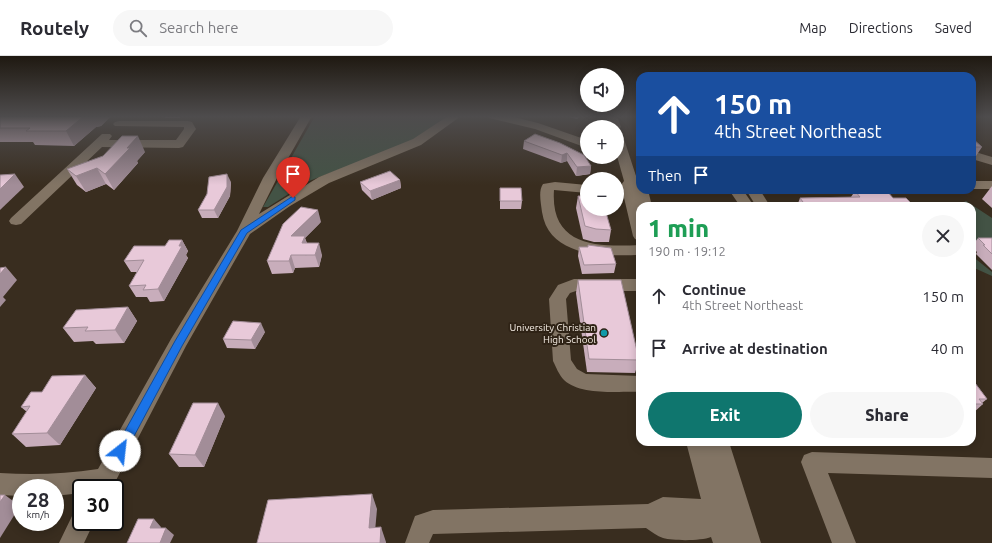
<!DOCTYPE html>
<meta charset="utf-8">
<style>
:root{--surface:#fff;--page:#f7f7f7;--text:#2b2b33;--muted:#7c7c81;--line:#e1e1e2;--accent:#0f766e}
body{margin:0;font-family:Ubuntu,sans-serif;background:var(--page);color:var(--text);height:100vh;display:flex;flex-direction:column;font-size:15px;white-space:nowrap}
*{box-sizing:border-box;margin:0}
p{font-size:13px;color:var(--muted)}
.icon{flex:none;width:22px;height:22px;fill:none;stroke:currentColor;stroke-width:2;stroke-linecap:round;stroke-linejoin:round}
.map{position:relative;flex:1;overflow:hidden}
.drawer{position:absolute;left:636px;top:146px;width:340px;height:244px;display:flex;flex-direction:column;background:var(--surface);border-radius:12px;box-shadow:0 2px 10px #0003}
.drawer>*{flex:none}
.hud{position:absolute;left:636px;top:16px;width:340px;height:122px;border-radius:12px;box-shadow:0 2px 10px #0003;background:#1a4fa0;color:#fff;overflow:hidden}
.buttons{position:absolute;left:580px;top:12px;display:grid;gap:8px}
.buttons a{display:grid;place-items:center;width:44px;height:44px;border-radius:50%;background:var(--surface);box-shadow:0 2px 10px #0003;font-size:20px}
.speed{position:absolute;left:12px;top:423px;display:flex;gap:8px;font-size:20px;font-weight:700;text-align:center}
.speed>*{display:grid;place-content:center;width:52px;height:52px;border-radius:50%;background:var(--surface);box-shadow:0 2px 10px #0003;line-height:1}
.speed small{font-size:10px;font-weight:400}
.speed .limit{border:2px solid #111;border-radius:6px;background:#fff;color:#111}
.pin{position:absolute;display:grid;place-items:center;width:34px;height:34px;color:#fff;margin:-41px -17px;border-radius:50% 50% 50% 0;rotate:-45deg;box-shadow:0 0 4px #0007}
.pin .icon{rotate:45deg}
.me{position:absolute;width:44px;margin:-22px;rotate:29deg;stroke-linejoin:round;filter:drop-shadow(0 0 3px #0008)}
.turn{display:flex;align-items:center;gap:14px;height:84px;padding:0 12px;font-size:18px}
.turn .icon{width:52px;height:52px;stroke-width:2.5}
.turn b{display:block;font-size:28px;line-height:34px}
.then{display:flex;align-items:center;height:38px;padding:0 12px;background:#0003;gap:8px;font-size:15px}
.round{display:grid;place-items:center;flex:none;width:42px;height:42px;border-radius:21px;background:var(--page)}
.head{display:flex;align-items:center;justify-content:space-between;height:68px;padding:0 12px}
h1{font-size:24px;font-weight:800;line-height:30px;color:#1e9e55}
.primary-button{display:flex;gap:8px;margin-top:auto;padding:8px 12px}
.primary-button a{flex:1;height:46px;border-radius:24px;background:var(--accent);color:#fff;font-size:16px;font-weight:800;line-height:46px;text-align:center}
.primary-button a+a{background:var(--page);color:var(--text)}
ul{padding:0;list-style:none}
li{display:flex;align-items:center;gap:12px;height:52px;padding:0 12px}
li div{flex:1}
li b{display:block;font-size:15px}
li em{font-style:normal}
header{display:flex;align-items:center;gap:24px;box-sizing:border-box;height:56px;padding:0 20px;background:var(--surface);border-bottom:1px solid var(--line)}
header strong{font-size:19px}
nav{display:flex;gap:22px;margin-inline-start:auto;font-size:14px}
.search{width:280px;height:36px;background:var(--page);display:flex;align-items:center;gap:10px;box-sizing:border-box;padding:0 14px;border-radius:22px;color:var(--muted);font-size:15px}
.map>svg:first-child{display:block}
</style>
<header>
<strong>Routely</strong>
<div class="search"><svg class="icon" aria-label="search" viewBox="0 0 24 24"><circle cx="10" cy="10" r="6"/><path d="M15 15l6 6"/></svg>Search here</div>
<nav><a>Map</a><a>Directions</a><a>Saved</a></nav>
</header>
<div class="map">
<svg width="992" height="487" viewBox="0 0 992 487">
<rect width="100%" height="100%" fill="#392d1f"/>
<g fill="#435345">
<path d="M315,60H451L414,85L309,125L268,151H263Z"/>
<path d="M966,145L992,162V191L984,188L972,187V150H956Z"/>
<path d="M972,200L992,216V220L972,211Z"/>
</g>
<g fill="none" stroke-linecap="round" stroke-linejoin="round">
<g fill="#827464" fill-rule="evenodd">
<path d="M301,60H312L277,122L259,158L319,121L413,83L448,60H461L421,89L329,127L290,150L250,178L186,290L112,432H81V437L55,440V432H21V440L0,439V417C34,419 65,418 98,413L171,283L237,175L263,122Z"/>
<path d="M488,60H510L538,67L587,84V92L535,73L489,62Z"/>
<path d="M606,60H617L621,71L619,73L617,74V71H609Z"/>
<path d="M119,65H188L192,66L196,73L183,91L179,92L102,91L21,168L16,169L11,168L9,165L11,162L102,78H110L112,80L109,84H176L184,73V71L115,70L113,68L115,66Z"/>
<path d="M617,76L621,78L623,80L637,123L640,126V134H648L652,150H640V185L635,183L633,180L621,129L624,125L617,100Z"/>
<path d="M972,95L992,101V109L972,103Z"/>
<rect x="972" y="125" width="20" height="8"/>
<path d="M555,126L587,129V137L554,134C550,191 598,191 640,189V199C605,200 549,202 542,156C541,147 538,135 543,128Z"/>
<path d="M729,134H743L754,150H740Z"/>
<path d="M746,134H760L770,150H756Z"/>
<path d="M574,223H640V235H576L570,237L566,243L571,304L577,313L586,318L640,320V336C618,335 581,340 564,324C559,319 556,311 553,305L549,243L558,229Z"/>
<path d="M686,386H729L761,487H713L711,481C701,485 674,485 663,482C657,480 652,476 646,472L433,478L429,487H405L415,460L433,454L648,448L663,441L701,443Z"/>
<path d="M812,396L992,402V422L828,417L856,487H832L801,406L804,399Z"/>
<path d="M81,454V466H94L84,487H59L73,458Z"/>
</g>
</g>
<g fill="#c8adbb">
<path d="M0,60H111L101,70L96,71L74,90L35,89L33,86H0Z"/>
<path d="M164,60H181L180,62H165Z"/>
<path d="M565,60H581L577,63Z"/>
<path d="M535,78L591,110L590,118L576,120L567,105L561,107L523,93L524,85Z"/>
<path d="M972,82L982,91L972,106Z"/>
<path d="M145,96L137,105L138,107L114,134L106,128L86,136L77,129L67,113Z"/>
<path d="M400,124L401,132L372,144L362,134L360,126Z"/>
<path d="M231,126L230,140L218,162H202L198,154Z"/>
<path d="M992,130V152L982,143Z"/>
<path d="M500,132L522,145L521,153H500Z"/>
<path d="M855,135L893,142L914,150H797L800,142L851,141Z"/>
<path d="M578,140L611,174L609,186H594L583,183L576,152Z"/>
<path d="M321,166L305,182L307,187L322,199L319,211L295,212L293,217L272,218L267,205Z"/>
<path d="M978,182H992V214L976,198L977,196L972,191V190Z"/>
<path d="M182,184L188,195L186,199L188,202L164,245L150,246L147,241H136L129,230L137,216H131L124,205Z"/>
<path d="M588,189L616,208L614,217L582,218L578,200L579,191H588Z"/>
<path d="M578,224L639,304L635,317L587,316L576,237Z"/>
<path d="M128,251L137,265L124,287L96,288L93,285L74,286L63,272Z"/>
<path d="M265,276L255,293L227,292L223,283Z"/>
<path d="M85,319L96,332L60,389L26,391L12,378L27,356L21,351L42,336Z"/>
<path d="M972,323L987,343L982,347L983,348L972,358Z"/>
<path d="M225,360L204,411H179L169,398Z"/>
</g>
<g fill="#a28d98">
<path d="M84,60H111L101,70L96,71L74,90L66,75Z"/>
<path d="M138,80L145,96L137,105L138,107L114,134L105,118L127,92Z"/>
<path d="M567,97V105L561,107L562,99Z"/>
<path d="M591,110L590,118L576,120L577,111Z"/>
<path d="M97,112L106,128L86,136L76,120Z"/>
<path d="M15,118L24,131L0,154V133Z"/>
<path d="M227,118L231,126L230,140L218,162L214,154Z"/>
<path d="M400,124L401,132L372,144L370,135Z"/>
<path d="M318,154L321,166L305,182L308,192L306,200L302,187L291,180Z"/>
<path d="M182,184L188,195L186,199L188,202L164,245L158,233L179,190Z"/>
<path d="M319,187L322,199L319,211L315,199Z"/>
<path d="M291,199L295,212L293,217L289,205Z"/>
<path d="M6,211L17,224L3,241L6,244L0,251V218Z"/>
<path d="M128,251L137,265L124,287L115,274Z"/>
<path d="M261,267L265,276L255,293L251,284Z"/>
<path d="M85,319L96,332L60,389L47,377Z"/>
<path d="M218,347L225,360L204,411L195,399Z"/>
<path d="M372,438L377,453L374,487L369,472Z"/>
<path d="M5,439L20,450L0,482V446Z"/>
<path d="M154,463L161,471L158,479L150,472Z"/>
<path d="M381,471L386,486V487H380Z"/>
<path d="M166,472L174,479L170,487H160Z"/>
</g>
<g fill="#e8c9d9" stroke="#a28d98">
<path d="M0,60H84L66,75H26L30,72H0Z"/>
<path d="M535,78L560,87L584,99L591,110L577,111L567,97L562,99L524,85Z"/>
<path d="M122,80H138L127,92H130L105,118L97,112L76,120L67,113L103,100Z"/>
<path d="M972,82L982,91H972Z"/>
<path d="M390,115L400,124L370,135L360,126Z"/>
<path d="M15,118L0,133V119Z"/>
<path d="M227,118V131L214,154H198L207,138L209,121Z"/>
<path d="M500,132H521L522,145H500Z"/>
<path d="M855,135H887L893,142H906L914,150H806L800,142L860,141Z"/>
<path d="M578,140H587V153H605L611,174L596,173L585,170Z"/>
<path d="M301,151L318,154L291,180H305L302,187H319L315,199H291L289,205H267L283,168Z"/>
<path d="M978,182H992V198L983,189H985Z"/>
<path d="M169,184H182L179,190H182L158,233L143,234L146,229L129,230L144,204L124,205L134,190H165Z"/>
<path d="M588,189L611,192L616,208L584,209L579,191H588Z"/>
<path d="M6,211L0,218V212Z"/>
<path d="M578,224H621L639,304L589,303Z"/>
<path d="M128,251L115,274L85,275L88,271L63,272L76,254Z"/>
<path d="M233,265L261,267L251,284L223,283Z"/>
<path d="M85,319L47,377L12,378L30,350L21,351L31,336H42L52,320Z"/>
<path d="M972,323L987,343H979L983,348H972Z"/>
<path d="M193,347H218L195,399L169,398Z"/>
<path d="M372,438L369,472L381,471L380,487H257L268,444Z"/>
<path d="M0,439H5L0,446Z"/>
<path d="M138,463H154L150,472H166L160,487H127Z"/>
</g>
<linearGradient id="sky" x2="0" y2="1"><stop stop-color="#1f1911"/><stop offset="0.47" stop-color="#4e4c4d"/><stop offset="1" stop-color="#4e4c4d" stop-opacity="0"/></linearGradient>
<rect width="992" height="129" fill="url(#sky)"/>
<path fill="#1a73e8" stroke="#114b97" d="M293,140L295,141V144L247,177L182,290L124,399L120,400L116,399L114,395L116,391L175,285L241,174Z"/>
<circle fill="#0f9aa8" stroke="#2f2316" stroke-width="1.5" cx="604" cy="277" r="4"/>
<g text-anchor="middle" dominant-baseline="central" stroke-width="4" stroke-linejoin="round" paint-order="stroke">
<g font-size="10" fill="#f7efe6" stroke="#2f2316" text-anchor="end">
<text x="596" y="271">University Christian<tspan x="596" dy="12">High School</tspan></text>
</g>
</g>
</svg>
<div class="buttons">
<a><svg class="icon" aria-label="sound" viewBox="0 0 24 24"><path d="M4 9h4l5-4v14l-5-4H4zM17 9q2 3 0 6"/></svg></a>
<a>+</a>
<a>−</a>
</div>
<div class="speed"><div>28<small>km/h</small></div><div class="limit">30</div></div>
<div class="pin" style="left:293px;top:142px;background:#d93025"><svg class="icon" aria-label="arrive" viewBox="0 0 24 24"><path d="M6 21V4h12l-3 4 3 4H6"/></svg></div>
<svg class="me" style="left:120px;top:395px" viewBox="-20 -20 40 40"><circle r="19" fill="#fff"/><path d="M0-13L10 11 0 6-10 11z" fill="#1a73e8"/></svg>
<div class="hud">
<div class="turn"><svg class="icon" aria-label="ahead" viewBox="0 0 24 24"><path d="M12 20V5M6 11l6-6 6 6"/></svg><div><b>150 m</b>4th Street Northeast</div></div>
<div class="then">Then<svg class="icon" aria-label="arrive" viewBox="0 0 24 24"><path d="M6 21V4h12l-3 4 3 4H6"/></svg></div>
</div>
<section class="drawer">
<div class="head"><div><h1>1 min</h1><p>190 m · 19:12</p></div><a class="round"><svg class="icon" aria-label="close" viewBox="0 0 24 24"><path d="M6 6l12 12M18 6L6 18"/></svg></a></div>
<ul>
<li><svg class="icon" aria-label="ahead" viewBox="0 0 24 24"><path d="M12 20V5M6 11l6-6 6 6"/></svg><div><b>Continue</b><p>4th Street Northeast</p></div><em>150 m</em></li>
<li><svg class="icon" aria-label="arrive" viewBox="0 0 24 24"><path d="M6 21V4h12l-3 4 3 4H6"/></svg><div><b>Arrive at destination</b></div><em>40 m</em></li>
</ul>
<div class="primary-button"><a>Exit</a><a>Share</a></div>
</section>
</div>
